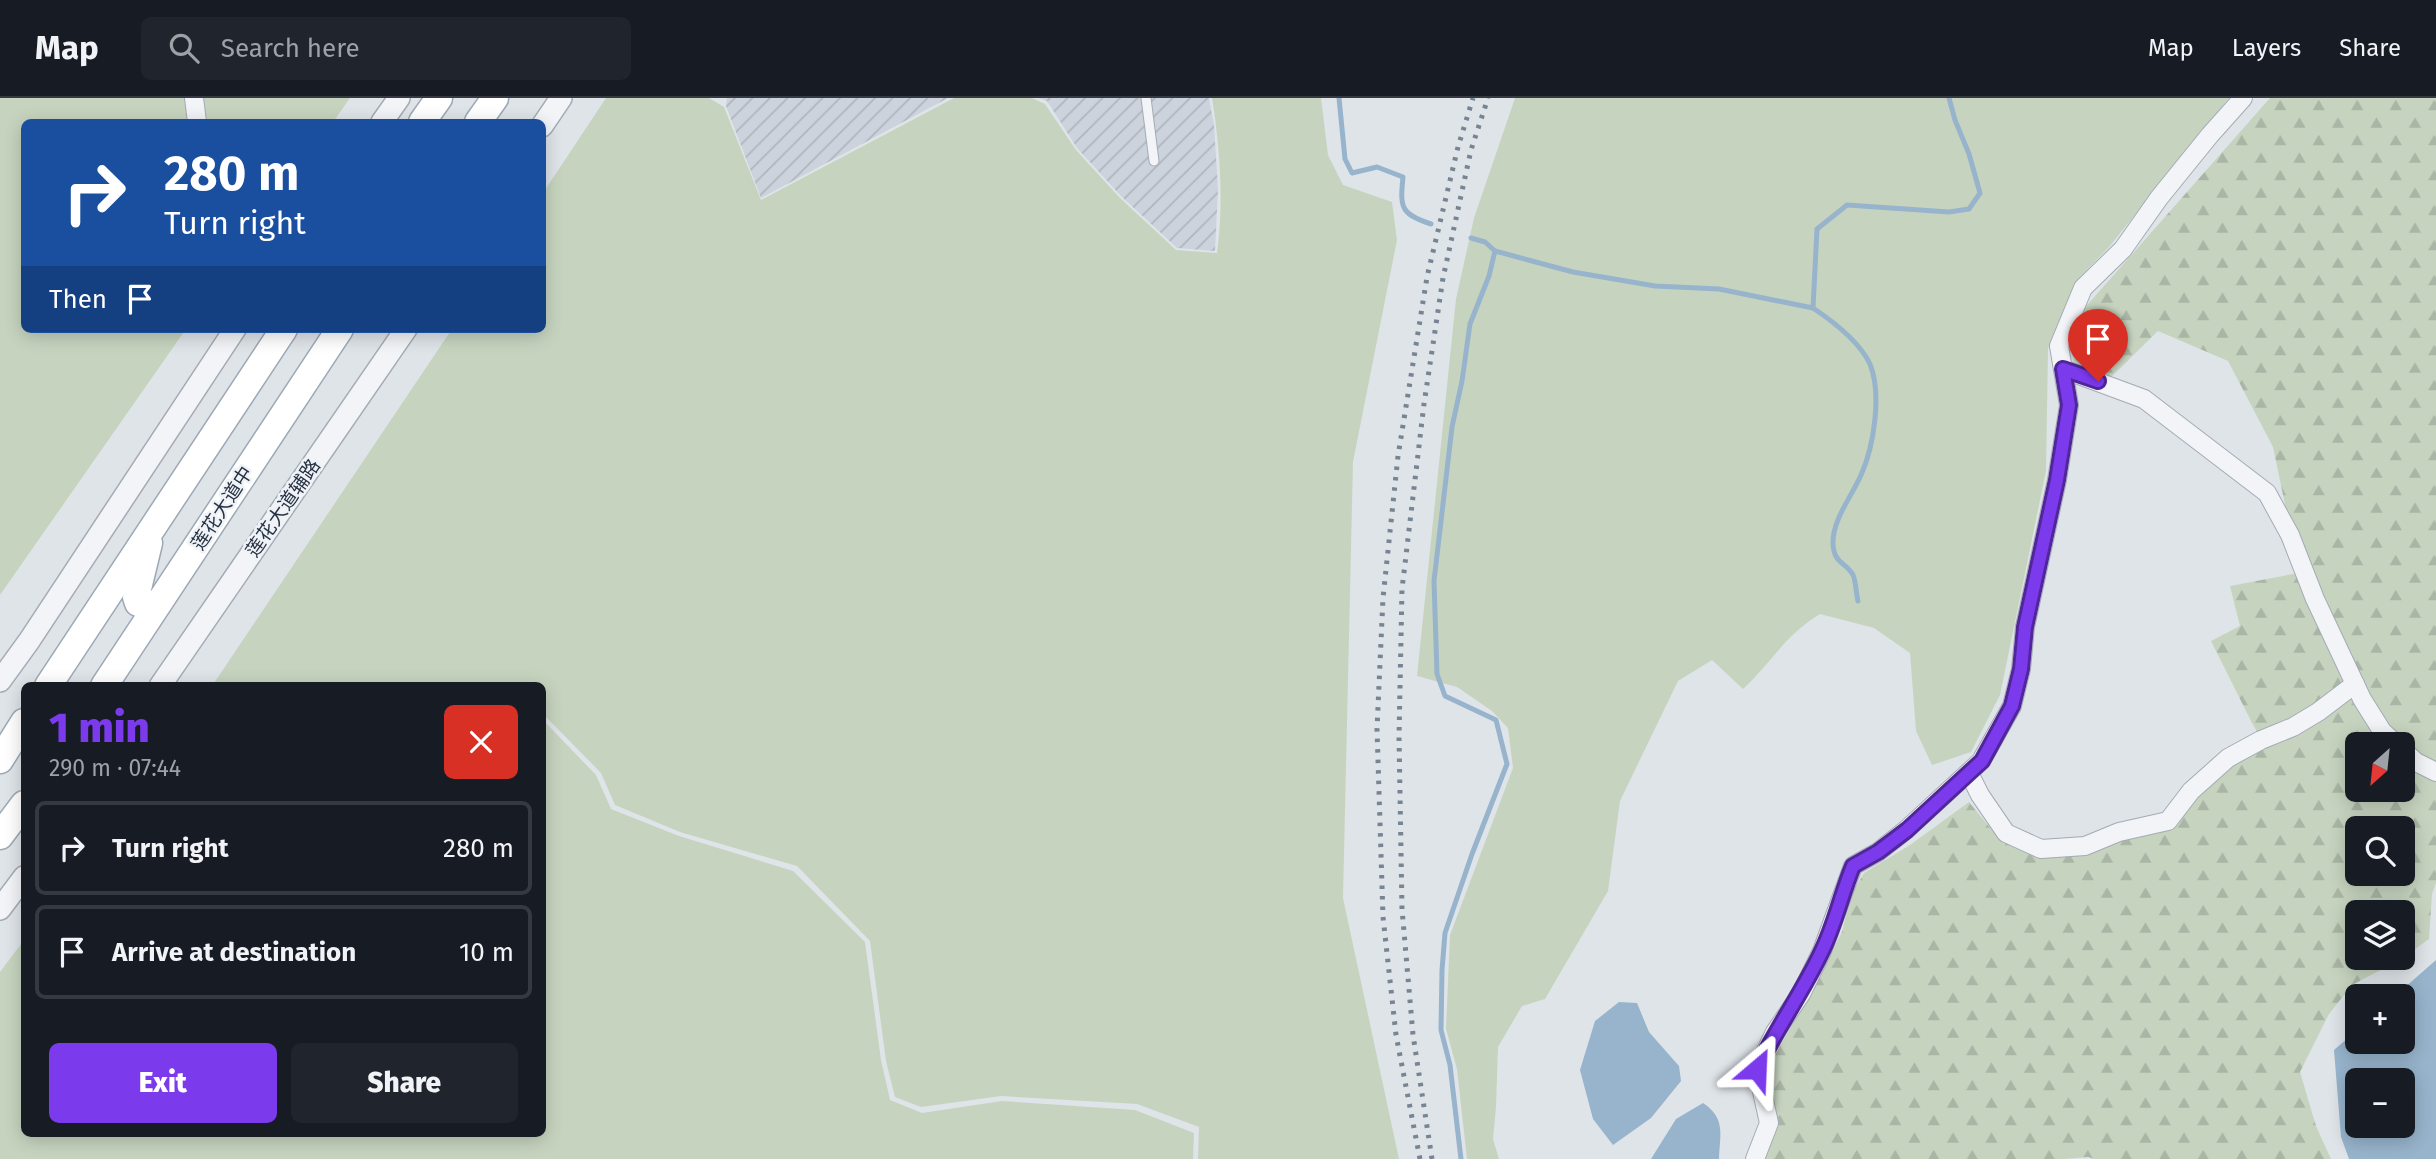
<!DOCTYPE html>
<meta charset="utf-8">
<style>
:root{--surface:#171b24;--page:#20242c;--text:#f1f3f6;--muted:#9ea1a6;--line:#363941;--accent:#7c3aed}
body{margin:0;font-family:"Fira Sans","Noto Sans SC",sans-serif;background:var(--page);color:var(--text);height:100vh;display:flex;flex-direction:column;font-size:26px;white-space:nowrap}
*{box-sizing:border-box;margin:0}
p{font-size:23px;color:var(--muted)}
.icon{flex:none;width:38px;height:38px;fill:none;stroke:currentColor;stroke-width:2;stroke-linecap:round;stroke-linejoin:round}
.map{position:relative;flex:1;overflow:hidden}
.details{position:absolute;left:21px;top:584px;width:525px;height:455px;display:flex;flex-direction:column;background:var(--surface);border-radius:10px;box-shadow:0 4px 18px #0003}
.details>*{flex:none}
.top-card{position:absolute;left:21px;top:21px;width:525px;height:214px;border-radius:10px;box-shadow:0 4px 18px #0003;background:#1a4fa0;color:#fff;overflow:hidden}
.needle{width:46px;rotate:207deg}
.controls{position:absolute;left:2345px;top:634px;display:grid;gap:14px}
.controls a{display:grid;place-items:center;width:70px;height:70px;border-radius:10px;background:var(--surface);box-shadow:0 4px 18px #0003;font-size:35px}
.pin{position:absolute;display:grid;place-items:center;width:60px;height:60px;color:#fff;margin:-72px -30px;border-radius:50% 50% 50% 0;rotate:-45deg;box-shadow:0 0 7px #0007}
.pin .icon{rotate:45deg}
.me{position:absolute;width:77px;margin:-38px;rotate:26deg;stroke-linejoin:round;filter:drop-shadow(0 0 5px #0008)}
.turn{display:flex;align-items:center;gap:24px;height:147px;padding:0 28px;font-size:32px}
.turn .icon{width:91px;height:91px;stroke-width:2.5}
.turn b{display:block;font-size:49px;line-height:60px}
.then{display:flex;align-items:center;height:66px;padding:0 28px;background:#0003;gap:14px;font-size:26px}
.round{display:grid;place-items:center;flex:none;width:74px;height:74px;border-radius:10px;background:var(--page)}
.summary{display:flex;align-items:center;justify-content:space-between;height:119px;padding:0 28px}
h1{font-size:42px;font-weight:800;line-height:52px;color:var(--accent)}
.primary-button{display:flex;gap:14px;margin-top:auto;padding:14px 28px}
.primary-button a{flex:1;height:80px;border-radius:10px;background:var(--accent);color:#fff;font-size:28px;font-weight:800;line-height:80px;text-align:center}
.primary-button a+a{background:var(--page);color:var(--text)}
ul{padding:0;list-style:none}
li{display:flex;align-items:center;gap:21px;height:94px;margin:0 14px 10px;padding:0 14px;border:4px solid var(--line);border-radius:10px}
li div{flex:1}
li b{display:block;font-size:26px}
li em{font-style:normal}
header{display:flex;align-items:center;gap:42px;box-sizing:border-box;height:98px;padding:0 35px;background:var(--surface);border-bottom:2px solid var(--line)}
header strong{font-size:33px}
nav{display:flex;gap:38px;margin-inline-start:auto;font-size:24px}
.search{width:490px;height:63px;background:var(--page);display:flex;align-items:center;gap:18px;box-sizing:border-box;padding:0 24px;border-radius:10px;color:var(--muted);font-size:26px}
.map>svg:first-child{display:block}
</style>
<header>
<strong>Map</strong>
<div class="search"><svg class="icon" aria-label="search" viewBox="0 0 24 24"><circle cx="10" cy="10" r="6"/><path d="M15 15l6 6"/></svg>Search here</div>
<nav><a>Map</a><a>Layers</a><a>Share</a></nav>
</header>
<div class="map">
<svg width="2436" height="1061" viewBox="0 0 2436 1061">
<defs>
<pattern id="industrial-furrows" width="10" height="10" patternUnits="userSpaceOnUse" patternTransform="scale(1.75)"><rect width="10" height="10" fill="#cdd3dc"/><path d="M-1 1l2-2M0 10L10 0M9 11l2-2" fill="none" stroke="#b0b6be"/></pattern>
<pattern id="forest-firs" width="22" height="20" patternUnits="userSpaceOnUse" patternTransform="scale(1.75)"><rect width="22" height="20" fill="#c6d4bf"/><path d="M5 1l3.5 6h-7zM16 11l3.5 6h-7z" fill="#aab6a5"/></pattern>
</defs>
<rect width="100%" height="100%" fill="#dfe4e9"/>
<g fill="url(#industrial-furrows)">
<path d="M727,0H948L761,100L726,8Z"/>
<path d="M1039,0H1209L1214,27L1218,91L1215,153L1177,150L1121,98L1077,50L1047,3Z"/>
</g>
<g fill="#c6d4bf">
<path d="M0,0H350L333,24H24V231H186L0,497Z"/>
<path d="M606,0H709L724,9L761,102L954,0H1032L1045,6L1076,52L1120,100L1176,152L1217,155C1224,105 1220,50 1212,0H1321L1328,57L1343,87L1392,104L1397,142L1353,364L1343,800L1399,1061H1198L1199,1029L1137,1006L1001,998L921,1009L895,999L886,963L870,843L797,768L680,734L615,707L601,675L543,616L542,588H212L452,231H542L543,95Z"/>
<path d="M1515,0H2229L2109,149L2078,181L2048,251L2046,373L2000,597L1971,654L1932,667L1916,633L1910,555L1874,530L1820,516C1785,537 1772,564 1743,591L1712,562L1678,583L1620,703L1608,793L1545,901L1522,908L1498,949L1496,1009L1493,1041L1499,1061H1467L1457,971L1446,931L1450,837L1513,670L1508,630L1492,613L1457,589L1417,578L1456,201L1474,120Z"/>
<path d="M543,622L596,677L611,711L679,738L793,773L865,844L881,962L890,1002L922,1015L1002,1003L1135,1012L1194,1035L1193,1061H0V874L24,842V1036H542Z"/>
</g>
<g fill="url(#forest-firs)" fill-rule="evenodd">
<path d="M2270,0H2436V666L2421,661L2386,624L2365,588L2288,421L2273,349L2228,263L2158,233L2109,281L2074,263L2081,214Z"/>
<path d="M2298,475L2388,646H2357V691H2403V659L2436,680V785L2432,796L2429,841L2400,862L2352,887L2329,916L2300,974L2316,1028L2331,1061H2094L2088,1059L2065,1061H1764L1776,1025L1768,970L1842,834L1850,799L1864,775L1910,747L1969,704L2000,742L2042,758L2170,728C2200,689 2222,670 2264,646L2252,625L2211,543L2240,528L2230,488ZM2357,730H2403V775H2357ZM2357,814H2403V859H2357Z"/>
</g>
<g fill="#97b4cc" fill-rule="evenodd">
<path d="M2436,862V1061H2349L2341,1039L2334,952L2357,932V943H2403V898H2395ZM2357,982H2403V1027H2357Z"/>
<path d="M1619,904L1637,905L1649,934L1679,968L1681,983L1651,1020L1613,1047L1593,1021L1580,972L1595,923Z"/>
<path d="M1703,1005C1726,1020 1720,1037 1719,1061H1651L1676,1021Z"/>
</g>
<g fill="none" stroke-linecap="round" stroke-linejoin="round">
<g stroke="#97b4cc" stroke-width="5">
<path d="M1339,0L1345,61L1352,75L1377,69L1403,79C1400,109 1400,116 1431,126"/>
<path d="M1495,153L1573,174L1655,188L1719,191L1813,210"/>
<path d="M1858,503C1856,496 1856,483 1853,477C1846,464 1834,466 1833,446C1832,422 1852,398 1861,377C1874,348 1882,296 1870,266C1859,243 1834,224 1813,210L1817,131L1847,107L1949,114L1969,111L1980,95L1969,56L1955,22L1949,0"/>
<path d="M1461,1061L1450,967L1441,932L1442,872L1445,835L1472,756L1507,666L1496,622L1445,598L1437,576L1434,483L1452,329L1462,283L1470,226L1489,178L1495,153L1485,144L1471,140"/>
</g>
<defs>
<path id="service" d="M1146,0L1154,63"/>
<g id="minor">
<path d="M194,0L197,24"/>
<path d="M2063,271L2144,301L2267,395L2290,437L2315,501L2362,601L2382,633L2396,646"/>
<path d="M2403,652L2416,664L2436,674"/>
<path d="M1969,675L1980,697L2006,735L2041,751L2085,748L2119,734L2168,723L2191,693L2228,660L2261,642L2293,629L2318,614L2355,586"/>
<path d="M1755,1061L1769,1025L1757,971L1775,934L1801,896L1822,853L1853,768L1878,754L1907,731L1981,663L2012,608L2021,571L2025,529L2057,382L2069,307L2059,248L2083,190L2123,151L2159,100L2210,37L2243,0"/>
</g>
<g id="tertiary">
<path d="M382,24L399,0"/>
<path d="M542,28L561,0"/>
<path d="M0,583L29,543L235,231"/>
<path d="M160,588L406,231"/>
<path d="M0,811L24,779"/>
</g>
<g id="primary">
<path d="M422,24L439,0"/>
<path d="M478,24L495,0"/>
<path d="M149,445L136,499L138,505L147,508L159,504"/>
<path d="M48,588L284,231"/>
<path d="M104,588L340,231"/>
<path d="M0,662L24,624"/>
<path d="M0,738L24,706"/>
</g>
</defs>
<use href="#service" stroke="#a4abb4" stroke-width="11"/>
<use href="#minor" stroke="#a4abb4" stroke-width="20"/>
<use href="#tertiary" stroke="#a4abb4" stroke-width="24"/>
<use href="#primary" stroke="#9da8b6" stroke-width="29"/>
<use href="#service" stroke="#f2f4f7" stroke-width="9"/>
<use href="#minor" stroke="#f2f4f7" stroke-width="18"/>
<use href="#tertiary" stroke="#f2f4f7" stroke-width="21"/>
<use href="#primary" stroke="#fff" stroke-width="26"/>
<g stroke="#778494" stroke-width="5" stroke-dasharray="3.5 7" stroke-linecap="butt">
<path d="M1420,1061L1396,937L1383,819L1377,631L1383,500L1398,358L1427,179L1458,49L1473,0"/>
<path d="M1432,1061L1413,937L1402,811L1399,639L1402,491L1424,306L1443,180L1471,52L1488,0"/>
</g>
</g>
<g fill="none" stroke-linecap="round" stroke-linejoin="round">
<defs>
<path id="route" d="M1757,971C1776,931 1802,895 1821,855C1835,827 1841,797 1853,768L1878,754L1907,732L1982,663L2012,608L2021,571L2025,529L2057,382L2069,307L2063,271L2098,283"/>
</defs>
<use href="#route" stroke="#51269a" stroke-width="18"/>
<use href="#route" stroke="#7c3aed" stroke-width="12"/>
</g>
<g text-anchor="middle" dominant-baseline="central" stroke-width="5" stroke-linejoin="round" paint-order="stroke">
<g font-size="19" fill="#263242" stroke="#eff2f7">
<text transform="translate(222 410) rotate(-57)">莲花大道中</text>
<text transform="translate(283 410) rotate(-55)">莲花大道辅路</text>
</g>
</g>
</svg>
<div class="controls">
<a><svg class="needle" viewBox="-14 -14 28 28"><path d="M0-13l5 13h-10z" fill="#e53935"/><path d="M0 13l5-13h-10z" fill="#9ea1a6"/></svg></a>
<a><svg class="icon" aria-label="search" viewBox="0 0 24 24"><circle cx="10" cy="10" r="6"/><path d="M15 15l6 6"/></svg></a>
<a><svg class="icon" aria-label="layers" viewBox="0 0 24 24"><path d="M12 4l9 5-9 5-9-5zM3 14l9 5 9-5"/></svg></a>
<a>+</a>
<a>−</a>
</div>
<div class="pin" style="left:2098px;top:283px;background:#d93025"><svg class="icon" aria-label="arrive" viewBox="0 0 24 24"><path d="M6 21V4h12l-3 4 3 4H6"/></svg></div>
<svg class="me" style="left:1757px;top:971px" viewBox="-20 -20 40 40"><path d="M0-17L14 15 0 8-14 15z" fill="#7c3aed" stroke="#fff" stroke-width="4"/></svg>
<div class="top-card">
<div class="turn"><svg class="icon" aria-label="right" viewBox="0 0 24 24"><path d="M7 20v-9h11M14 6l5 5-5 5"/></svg><div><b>280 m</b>Turn right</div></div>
<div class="then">Then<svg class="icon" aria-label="arrive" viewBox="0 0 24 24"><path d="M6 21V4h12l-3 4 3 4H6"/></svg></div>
</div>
<section class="details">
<div class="summary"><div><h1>1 min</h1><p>290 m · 07:44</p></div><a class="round" style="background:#d93025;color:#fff"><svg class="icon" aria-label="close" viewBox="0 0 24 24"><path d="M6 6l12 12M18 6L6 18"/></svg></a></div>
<ul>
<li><svg class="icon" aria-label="right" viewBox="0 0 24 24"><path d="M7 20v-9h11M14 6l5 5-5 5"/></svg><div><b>Turn right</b></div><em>280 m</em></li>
<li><svg class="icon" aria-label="arrive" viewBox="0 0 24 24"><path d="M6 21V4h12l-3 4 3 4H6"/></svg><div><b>Arrive at destination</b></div><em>10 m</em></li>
</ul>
<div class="primary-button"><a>Exit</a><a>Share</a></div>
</section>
</div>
